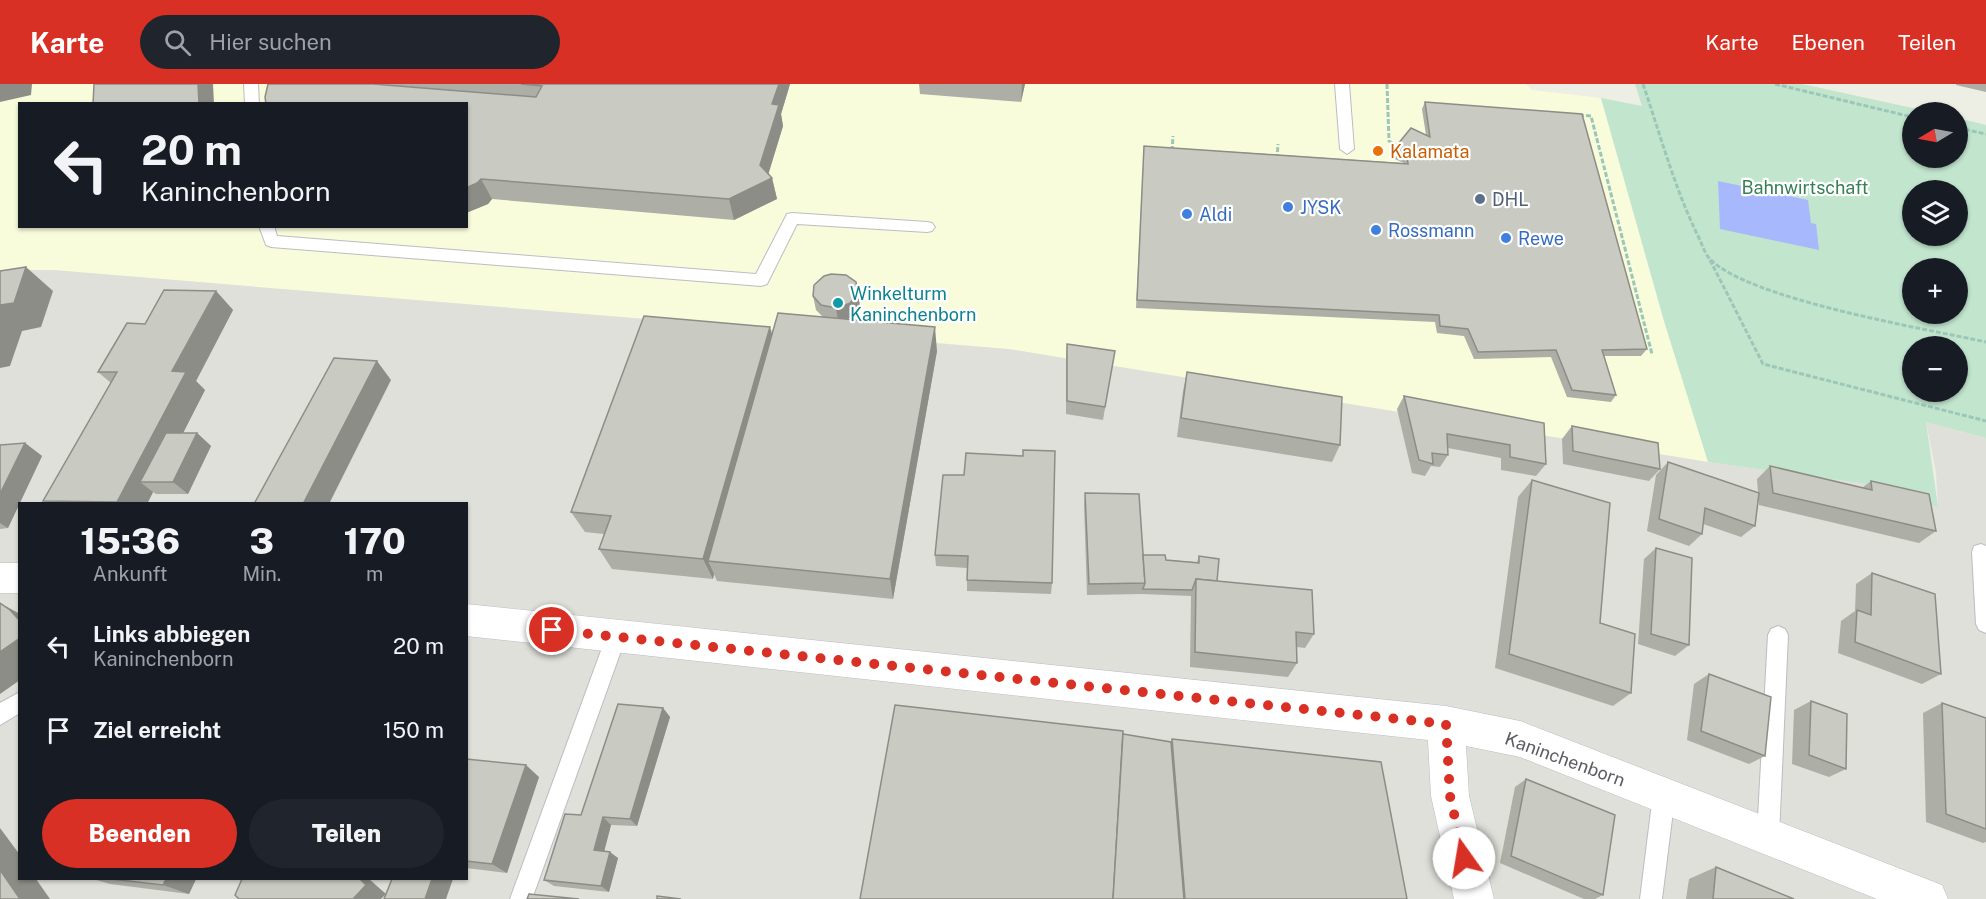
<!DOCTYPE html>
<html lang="de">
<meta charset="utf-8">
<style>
:root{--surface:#171b24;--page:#20242c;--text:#f1f3f6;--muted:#9ea1a6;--accent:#d93025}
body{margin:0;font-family:"Public Sans",sans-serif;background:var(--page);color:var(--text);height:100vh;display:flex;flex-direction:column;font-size:22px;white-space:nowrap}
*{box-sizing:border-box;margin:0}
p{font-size:20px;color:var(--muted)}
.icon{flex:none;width:33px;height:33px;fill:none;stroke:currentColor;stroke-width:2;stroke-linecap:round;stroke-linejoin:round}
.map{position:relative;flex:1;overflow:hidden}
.sheet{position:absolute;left:18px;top:418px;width:450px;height:378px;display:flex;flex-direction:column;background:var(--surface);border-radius:0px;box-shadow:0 2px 4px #0004}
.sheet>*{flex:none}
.guide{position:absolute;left:18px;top:18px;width:450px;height:126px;border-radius:0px;box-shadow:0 2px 4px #0004;background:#171b24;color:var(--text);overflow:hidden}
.needle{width:39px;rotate:260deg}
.buttons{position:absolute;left:1902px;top:18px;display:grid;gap:12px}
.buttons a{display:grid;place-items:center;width:66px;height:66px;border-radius:50%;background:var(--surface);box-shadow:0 2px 4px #0004;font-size:30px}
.pin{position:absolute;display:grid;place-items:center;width:51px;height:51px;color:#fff;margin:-26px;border:3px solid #fff;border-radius:50%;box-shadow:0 2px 6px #0007}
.me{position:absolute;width:66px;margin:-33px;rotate:347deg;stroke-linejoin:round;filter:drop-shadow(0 0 4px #0008)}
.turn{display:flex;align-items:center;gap:21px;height:126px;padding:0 24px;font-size:27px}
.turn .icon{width:78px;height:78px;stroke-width:2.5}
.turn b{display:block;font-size:42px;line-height:51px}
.eta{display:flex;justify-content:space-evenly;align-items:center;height:102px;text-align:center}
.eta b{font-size:36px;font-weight:800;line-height:42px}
.cta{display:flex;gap:12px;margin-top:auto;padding:12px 24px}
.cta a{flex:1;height:69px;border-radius:36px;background:var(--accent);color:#fff;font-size:24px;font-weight:800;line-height:69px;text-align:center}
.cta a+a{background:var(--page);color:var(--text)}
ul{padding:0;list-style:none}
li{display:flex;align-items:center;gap:18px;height:84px;padding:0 24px}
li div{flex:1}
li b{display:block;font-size:22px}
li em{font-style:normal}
header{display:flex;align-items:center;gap:36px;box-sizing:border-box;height:84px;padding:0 30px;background:var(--accent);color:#fff}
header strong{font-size:28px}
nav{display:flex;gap:33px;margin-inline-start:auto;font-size:21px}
.search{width:420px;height:54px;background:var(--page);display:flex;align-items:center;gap:15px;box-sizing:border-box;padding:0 21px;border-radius:33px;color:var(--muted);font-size:22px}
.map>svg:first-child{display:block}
</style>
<header>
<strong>Karte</strong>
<div class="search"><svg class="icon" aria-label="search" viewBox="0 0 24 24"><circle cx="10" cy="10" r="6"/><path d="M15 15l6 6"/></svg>Hier suchen</div>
<nav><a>Karte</a><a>Ebenen</a><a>Teilen</a></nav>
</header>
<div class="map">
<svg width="1986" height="815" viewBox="0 0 1986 815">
<rect width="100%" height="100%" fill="#edeee4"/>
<path fill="#f8fcdb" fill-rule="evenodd" d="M0,0H1526L1532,6L1601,14L1664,237L1708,378L1008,265L53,186H0ZM20,20H466V142H20Z"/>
<path fill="#dfe0d9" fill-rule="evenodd" d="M0,186H53L1008,265L1708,378L1860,399L1938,423L1936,388L1926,338L1986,354V815H0ZM20,420H466V795H20Z"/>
<path fill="#c2e5ce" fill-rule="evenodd" d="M1635,0H1802L1931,28H1912V74H1958V34L1986,41V354L1926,338L1938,423L1860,399L1708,378L1664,237L1601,14L1642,22ZM1912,106H1958V152H1912ZM1912,184H1958V230H1912ZM1912,262H1958V308H1912Z"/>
<path fill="#a7b8fc" d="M1718,97L1808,116L1811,139L1816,140L1819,166L1720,145Z"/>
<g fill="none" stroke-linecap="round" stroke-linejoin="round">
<defs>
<g id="service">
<path d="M244,0H258L259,20H245Z"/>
<path d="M1335,0H1349L1354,65L1347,70L1340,65Z"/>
<path d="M792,129L927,138L932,139L935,143L932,147L927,148L797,140L767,200L761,202L271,163L266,161L259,142H274L277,152L756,190L787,130Z"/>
<path d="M1981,460L1986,462V549L1979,546L1976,540L1972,468L1974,462Z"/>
<path d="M1778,542L1785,545L1788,551L1779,752L1776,760L1768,763L1760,760L1757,752L1768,551L1771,545Z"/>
<path d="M616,544L623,547L626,553L532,815H510L606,553L609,547Z"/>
<path d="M20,608V629L0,641V619Z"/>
<path d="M1664,700L1671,704L1675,711L1662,815H1640L1653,711L1657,704Z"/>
</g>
<g id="minor">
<rect x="0" y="479" width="20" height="30"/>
<path d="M466,520L1446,622L1520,637L1942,801L1948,815H1877L1520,673L1466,662L1469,712L1494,815H1454L1431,712L1428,656L466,552Z"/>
</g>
</defs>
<use href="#service" stroke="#bcbcc2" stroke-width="2"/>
<use href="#minor" stroke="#bcbcc2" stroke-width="1"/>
<g stroke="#9cc7b8" stroke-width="3" stroke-dasharray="5 2" stroke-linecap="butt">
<path d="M1387,0L1389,57L1399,63"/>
<path d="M1643,0C1660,50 1674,102 1697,150C1701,157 1704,168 1709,174C1746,215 1927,245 1986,258"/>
<path d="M1775,0L1912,33"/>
<path d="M1579,31L1591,32L1652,270"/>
<path d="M1958,44L1986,50"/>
<path d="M1172,67L1173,52"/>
<path d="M1277,75L1278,60"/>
<path d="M1710,176L1763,280L1986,337"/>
</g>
<use href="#service" fill="#fff" fill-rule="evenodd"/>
<use href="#minor" fill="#fff" fill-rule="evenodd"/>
</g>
<g fill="#adaea6">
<path d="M268,0H790L781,30L783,42L768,90L772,94L777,115L734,136L492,115L488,120L466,129V20Z"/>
<path d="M919,0H1025L1021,18L920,10Z"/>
<path d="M1956,0H1986V8L1956,1Z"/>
<path d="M1425,18L1647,265L1641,272H1604L1616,311L1611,318L1567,313L1551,273L1474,275L1464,252L1437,249L1435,238L1136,224L1144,62L1404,79L1390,73L1393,66L1426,51L1422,25Z"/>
<path d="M856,198L860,223L852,233L847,235L937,267L893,515L717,497L714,490L713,495L612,485L599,465L604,450L585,448L571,428L772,250L823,233L816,226L813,212Z"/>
<path d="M216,207L233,226L196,297L205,306L183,349H197L211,362L188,410H156L153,408L147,420H48L43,417L111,299L98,288L145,240Z"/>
<path d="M1067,260L1115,267L1103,336L1066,330V273Z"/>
<path d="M1187,288L1340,361L1332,378L1177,353L1183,307Z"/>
<path d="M1404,312L1544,339L1546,380L1536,392L1501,386V374L1448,364V371L1440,383L1431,382L1425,392L1412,389L1397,325Z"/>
<path d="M1572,342L1660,385L1649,397L1563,380L1562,355Z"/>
<path d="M25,359L42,372L8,444L0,445V361Z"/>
<path d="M1668,378L1758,409L1757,395L1770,382L1862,404L1871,397L1936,447L1919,459L1759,421L1758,414L1755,442L1741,453L1703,440L1702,450L1689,462L1647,447L1656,391Z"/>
<path d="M943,391L1052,499L1051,510L967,507V484L936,482L935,471Z"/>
<path d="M1532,396L1600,539L1631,609L1613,622L1495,584L1518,413Z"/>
<path d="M1085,409L1143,471L1166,476L1197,478L1199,472L1217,497L1314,550L1305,564L1297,563V579L1288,593L1190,583L1191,512L1142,510L1087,511L1084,421Z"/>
<path d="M1656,464L1689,561L1675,572L1638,560L1644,475Z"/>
<path d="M1872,489L1941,590L1922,600L1838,569L1841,537L1855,527L1856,500Z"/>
<path d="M1709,590L1765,672L1749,680L1687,656L1694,600Z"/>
<path d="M1811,617L1846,685L1829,693L1792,680L1794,626Z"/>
<path d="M1942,619L1986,634V758L1983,759L1926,738L1923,629Z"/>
<path d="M663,624L670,633L637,742L611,741L604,767L618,774L609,808L554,802L544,796L581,731Z"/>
<path d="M1123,650L1171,658L1172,655L1407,815H860Z"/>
<path d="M466,675L539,693L507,789L466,784Z"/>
<path d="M1526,695L1603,811L1595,815H1584L1500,779L1515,703Z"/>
<path d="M1716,783L1794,815H1686L1689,795Z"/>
<path d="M93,795H196L189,810L110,800Z"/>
</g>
<g fill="#8d8d87">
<path d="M0,0H32L31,11L0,18Z"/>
<path d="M198,0H213L214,20H199Z"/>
<path d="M779,0H790L781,30L783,42L766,98L772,94L777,115L734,136L729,115L760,81L772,20Z"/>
<path d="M1022,0H1025L1021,18Z"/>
<path d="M481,95L492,115L488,120L466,129V104Z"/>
<path d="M26,183L53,207L41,243L22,247L10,282L0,284V186L19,203Z"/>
<path d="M216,207L233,226L196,297L205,306L158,398H140L153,408L147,420H119L117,418L172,287Z"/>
<path d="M858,209L860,223L852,233L846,236L838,237L836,224Z"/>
<path d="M770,243L777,267L708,477L714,490L713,495L703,475Z"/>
<path d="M935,243L937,267L893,515L890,495Z"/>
<path d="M377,277L391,296L329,420H303Z"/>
<path d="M197,349L211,362L188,410L173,398Z"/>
<path d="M25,359L42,372L8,444L0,439V410Z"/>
<path d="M0,519L20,530V537Z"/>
<path d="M20,554V596L0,610V568Z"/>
<path d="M663,624L670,633L637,742L630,735Z"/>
<path d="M526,681L539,693L507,789L492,780Z"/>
<path d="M603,733L611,741L603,772L594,766Z"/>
<path d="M0,744L20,771V795H36L50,815H20L0,786Z"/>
<path d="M610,768L618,774L609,808L601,802Z"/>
<path d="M166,795H196L189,810L163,801Z"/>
<path d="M360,795H369L386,810L381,815H353Z"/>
<path d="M432,795H453L446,815H425Z"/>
</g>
<g fill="#c9cac1" stroke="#8d8d87" stroke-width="1.5">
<path d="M94,0H198L199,20H93Z"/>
<path d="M268,0H373L536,13L542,2L521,0H779L772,20L779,21L760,81L772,94L729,115L481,95L477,99L466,104V20H266L265,13Z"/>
<path d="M1425,18L1582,30L1647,265L1602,266L1616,311L1572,306L1556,266L1478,268L1468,245L1440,242L1439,231L1137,216L1144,62L1408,80L1407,72L1393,66L1411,44L1430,53Z"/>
<path d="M26,183L14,219L0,221V187Z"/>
<path d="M831,190L846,191L856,198L858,209L850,219L843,222L836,224L821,221L813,212L814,201L824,192Z"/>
<path d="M164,206L216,207L172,287L186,288L117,418L43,417L117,288H98L127,239L145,240Z"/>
<path d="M778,229L935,243L890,495L708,477Z"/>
<path d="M644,232L770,243L703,475L599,465L611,432L571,428Z"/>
<path d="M1067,260L1115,267L1105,323L1067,317Z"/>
<path d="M334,274L377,277L303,420H254Z"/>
<path d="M1187,288L1342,313L1340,361L1181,334Z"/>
<path d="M1404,312L1544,339L1546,380L1510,373V361L1447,350L1448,371L1432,369L1433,380L1419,376Z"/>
<path d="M1572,342L1658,359L1660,385L1573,367Z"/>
<path d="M166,349H197L173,398H140Z"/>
<path d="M25,359L0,410V361Z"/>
<path d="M1023,366L1055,367L1052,499L967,496L968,472L935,471L943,391H964L966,369L1023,372Z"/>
<path d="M1668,378L1759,409L1755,442L1705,424L1702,450L1659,435Z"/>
<path d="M1770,382L1872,406L1871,397L1929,410L1936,447L1773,409Z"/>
<path d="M1532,396L1610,419L1600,539L1635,550L1631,609L1509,570Z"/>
<path d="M1085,409L1139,410L1145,499L1089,500Z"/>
<path d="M1656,464L1692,474L1689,561L1651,550Z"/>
<path d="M1143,471H1165L1166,476L1199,479V472L1219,475L1217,497L1196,495L1192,506L1143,505L1145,499Z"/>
<path d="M1872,489L1935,510L1941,590L1855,558L1857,526L1871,531Z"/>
<path d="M1196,495L1312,506L1314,550L1296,548L1297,579L1195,568Z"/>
<path d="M0,519L10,526L20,537V554L0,568Z"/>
<path d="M1709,590L1771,613L1765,672L1701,647Z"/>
<path d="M1811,617L1847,630L1846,685L1809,671Z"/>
<path d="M1942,619L1986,634V745L1946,730Z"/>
<path d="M618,620L663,624L630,735L603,733L594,766L610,768L601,802L544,796L565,730L581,731Z"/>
<path d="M895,621L1123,647L1113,815H860Z"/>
<path d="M1123,650L1171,658L1184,815H1113Z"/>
<path d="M1172,655L1381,678L1407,815H1185Z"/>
<path d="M466,675L526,681L492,780L466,777Z"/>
<path d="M1526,695L1615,731L1603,811L1511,772Z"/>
<path d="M1716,783L1794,815H1713Z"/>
<path d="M0,786L20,815H0Z"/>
<path d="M111,795H166L163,801Z"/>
<path d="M242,795H360L366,801L353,815H239L235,811Z"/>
<path d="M392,795H432L425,815H384Z"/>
<path d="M529,810L579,815H527Z"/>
<path d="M657,812L681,815H657Z"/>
</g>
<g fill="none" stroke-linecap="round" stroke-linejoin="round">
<path stroke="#d93025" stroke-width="10" stroke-dasharray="0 18" d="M552,546L1446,640L1450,712L1464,774"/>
</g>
<circle fill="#e8710a" stroke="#fff" stroke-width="2" cx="1378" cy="67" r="6"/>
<circle fill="#5c6f8a" stroke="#fff" stroke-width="2" cx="1480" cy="115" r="6"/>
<g fill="#3f7fe0" stroke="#fff" stroke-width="2">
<circle cx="1288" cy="123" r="6"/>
<circle cx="1187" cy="130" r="6"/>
<circle cx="1376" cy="146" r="6"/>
<circle cx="1506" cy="154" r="6"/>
</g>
<circle fill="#0f9aa8" stroke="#fff" stroke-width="2" cx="838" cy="219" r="6"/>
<g text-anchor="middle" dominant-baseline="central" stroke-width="4.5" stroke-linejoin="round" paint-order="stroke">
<g font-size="18" fill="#c56008" stroke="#fff" text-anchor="start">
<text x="1390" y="67">Kalamata</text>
</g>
<g font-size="18" fill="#378055" stroke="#fff">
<text x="1805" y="103">Bahnwirtschaft</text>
</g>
<g font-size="18" fill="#4e5e75" stroke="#fff" text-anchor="start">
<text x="1492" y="115">DHL</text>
</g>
<g font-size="18" fill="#366cbe" stroke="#fff" text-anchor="start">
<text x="1300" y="123">JYSK</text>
<text x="1199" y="130">Aldi</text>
<text x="1388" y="146">Rossmann</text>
<text x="1518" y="154">Rewe</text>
</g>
<g font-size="18" fill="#0d838f" stroke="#fff" text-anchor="start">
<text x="850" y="209">Winkelturm<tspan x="850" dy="21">Kaninchenborn</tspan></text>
</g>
<g font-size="18" fill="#5c5d64" stroke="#fff">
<text transform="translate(1565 675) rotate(20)">Kaninchenborn</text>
</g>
</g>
</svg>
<div class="buttons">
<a><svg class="needle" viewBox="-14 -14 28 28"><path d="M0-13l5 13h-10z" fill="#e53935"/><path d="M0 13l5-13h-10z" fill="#9ea1a6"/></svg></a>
<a><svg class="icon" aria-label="layers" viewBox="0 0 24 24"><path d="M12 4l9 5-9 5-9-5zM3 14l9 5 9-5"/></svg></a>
<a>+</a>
<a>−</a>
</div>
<div class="pin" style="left:552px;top:546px;background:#d93025"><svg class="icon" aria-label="arrive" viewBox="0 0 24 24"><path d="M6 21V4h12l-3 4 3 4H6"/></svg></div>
<svg class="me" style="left:1464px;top:774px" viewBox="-20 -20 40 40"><circle r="19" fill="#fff"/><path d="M0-13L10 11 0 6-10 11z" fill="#d93025"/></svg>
<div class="guide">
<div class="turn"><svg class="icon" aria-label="left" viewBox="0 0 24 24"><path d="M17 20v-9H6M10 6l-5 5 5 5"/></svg><div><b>20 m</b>Kaninchenborn</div></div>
</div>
<section class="sheet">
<div class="eta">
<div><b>15:36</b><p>Ankunft</p></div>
<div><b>3</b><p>Min.</p></div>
<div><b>170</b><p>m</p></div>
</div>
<ul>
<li><svg class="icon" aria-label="left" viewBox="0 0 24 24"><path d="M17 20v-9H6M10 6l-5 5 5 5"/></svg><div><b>Links abbiegen</b><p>Kaninchenborn</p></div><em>20 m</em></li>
<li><svg class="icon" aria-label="arrive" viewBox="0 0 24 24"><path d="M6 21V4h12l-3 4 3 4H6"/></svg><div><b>Ziel erreicht</b></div><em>150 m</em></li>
</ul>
<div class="cta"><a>Beenden</a><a>Teilen</a></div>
</section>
</div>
